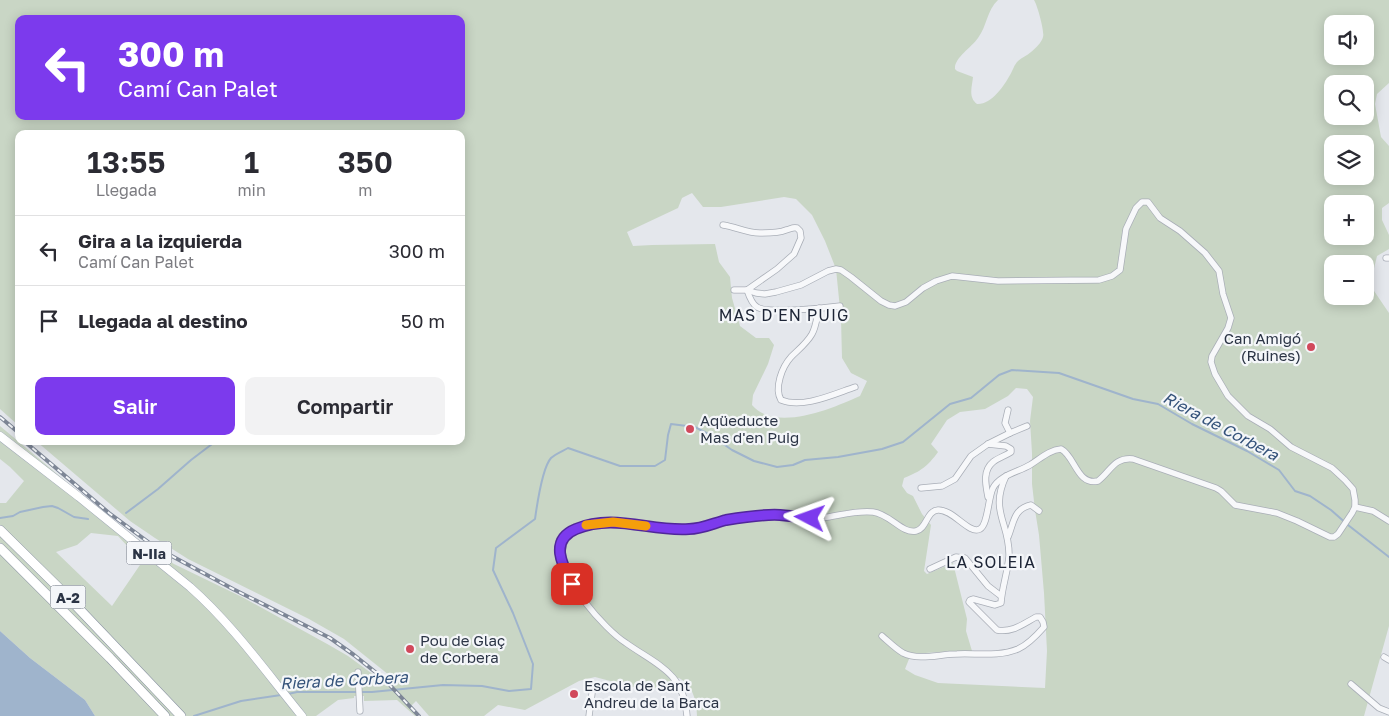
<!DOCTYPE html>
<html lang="es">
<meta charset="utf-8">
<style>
:root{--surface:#fff;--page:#f2f2f3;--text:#2b2b33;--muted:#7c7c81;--line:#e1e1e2;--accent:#7c3aed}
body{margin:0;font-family:"Golos Text",sans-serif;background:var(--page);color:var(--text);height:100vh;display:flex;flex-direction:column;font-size:19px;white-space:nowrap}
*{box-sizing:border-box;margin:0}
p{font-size:16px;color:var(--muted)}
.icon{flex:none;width:28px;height:28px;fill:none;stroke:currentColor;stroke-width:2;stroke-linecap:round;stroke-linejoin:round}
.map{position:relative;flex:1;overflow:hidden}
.details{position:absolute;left:15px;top:130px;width:450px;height:315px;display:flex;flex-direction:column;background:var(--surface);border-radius:10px;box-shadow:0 2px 12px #0003}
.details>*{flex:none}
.hud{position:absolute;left:15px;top:15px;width:450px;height:105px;border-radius:10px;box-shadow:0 2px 12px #0003;background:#7c3aed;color:#fff;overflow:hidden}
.fabs{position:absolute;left:1324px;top:15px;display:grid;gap:10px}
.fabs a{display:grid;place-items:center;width:50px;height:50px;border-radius:10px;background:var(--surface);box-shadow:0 2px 12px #0003;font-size:25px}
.pin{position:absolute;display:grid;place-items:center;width:42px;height:42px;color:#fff;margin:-21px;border-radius:10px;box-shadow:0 2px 8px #0006}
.me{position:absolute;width:55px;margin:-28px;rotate:274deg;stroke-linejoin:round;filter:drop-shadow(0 0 4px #0008)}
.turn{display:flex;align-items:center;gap:18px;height:105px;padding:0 20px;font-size:22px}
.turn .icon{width:65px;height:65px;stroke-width:2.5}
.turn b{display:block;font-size:35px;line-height:42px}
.eta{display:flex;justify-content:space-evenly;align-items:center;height:85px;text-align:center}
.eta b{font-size:30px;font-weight:600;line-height:35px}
.primary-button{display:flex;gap:10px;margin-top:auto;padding:10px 20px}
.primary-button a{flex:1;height:58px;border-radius:10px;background:var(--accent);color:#fff;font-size:20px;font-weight:600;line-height:58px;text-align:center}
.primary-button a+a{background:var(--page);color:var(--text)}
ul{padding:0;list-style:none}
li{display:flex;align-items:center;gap:15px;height:70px;padding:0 20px;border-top:1px solid var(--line)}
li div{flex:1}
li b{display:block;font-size:19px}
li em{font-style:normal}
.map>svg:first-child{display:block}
</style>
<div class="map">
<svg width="1389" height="716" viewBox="0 0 1389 716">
<rect width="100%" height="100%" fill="#e4e7ec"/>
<path fill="#c9d6c5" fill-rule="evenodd" d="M0,0H998C987,10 987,26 978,38C971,48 954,58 955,69L957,71L973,77C972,87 968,97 977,104C991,105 1004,86 1010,75C1013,70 1014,65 1018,61C1022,57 1027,56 1031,52C1035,49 1042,42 1043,37C1045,32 1037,4 1034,0H1389V83L1377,94L1375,104L1381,137L1389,146V203L1382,208V220L1389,235V249L1377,256L1370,285L1389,313V626L1364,716H697C697,702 693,685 679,678L673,681L671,686L668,689L633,687L595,677L579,681L525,710L498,705L484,716H429L416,701L410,707L417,716H415L397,700L364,701V696H354V698L338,700L316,716H95L85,700L30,658L0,631V503H6L24,481L10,467L0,459V426L100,510L139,540L174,564L242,597L329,645L348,656L382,681L389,675L344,639L309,619L188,559L155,538L130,521L36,441H461V134H19V426L0,409ZM19,19H461V116H19ZM1332,24H1365V56H1332ZM1332,84H1365V116H1332ZM1332,144H1365V176H1332ZM692,193L703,207H721L784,197L796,199L812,215L825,241L836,269L841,319L842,358L851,373L867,381L860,396C833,408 776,433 752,405L753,395L768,364L774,345L769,338H756L740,326L732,298L730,277L719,262L715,244L652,245L633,246L627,232L678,208L682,198ZM1332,204H1365V236H1332ZM1332,264H1365V296H1332ZM1016,388L1027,389L1033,397L1030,421L1032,453V484L1035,510L1039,535L1044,593L1047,651L1045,688L938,683L915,675L905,669L911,654L954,651H972L966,631L967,619L953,563L927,574L924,571L931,525L922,514L913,496L907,493L902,486L904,478C921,471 927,467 938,452L931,444L947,420L960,412L985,409L1008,396ZM91,533L118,536L142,562L112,606L56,552L77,545Z"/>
<path fill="#9fb4cc" d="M0,631L30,658L85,700L95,716H0Z"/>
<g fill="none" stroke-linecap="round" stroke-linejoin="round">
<g stroke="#9fb4cc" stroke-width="2">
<path d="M126,513L158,489L191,460L216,441"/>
<path d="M0,518L13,516L20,512L43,507L52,506L58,508L74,517L88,519"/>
<path d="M288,694L297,692H372L443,685L482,686L509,691L531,689L533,664L513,613L493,570L496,548L535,519C537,505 542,468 551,458C555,454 563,451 568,448L620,466H655L665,460L668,435L671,424L695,427L712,436L732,450L754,461L777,467L793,465L805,460L838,457L882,449L903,442L950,404L971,398L999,375L1012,370L1059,373L1133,399L1158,404L1192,424L1247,451L1279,470L1295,491L1310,496L1331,510L1348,525L1389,557"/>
<path d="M194,716L241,701L281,695"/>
</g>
<defs>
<g id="minor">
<path d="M723,225C737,227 748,234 762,233C770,233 779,233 786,230C791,229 792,227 797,228L800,231L801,238L794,254L777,269L747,290"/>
<path d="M1386,258H1389"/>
<path d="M747,290C749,296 752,304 757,307C767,314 825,308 840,306"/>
<path d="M819,308C817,317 816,327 812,334C807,343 798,350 791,357C782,367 774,388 781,400C803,409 834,394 855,387"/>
<path d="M1008,410L1005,423L1010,433"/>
<path d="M921,488L942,486L955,479L971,456L988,444L1010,433L1027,426"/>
<path d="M988,497C986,486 982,471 993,462C998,458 1005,456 1011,452V449L1006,446L988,444"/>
<path d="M1355,507L1373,511L1389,521"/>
<path d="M1008,537C1014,523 1013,509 1031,505L1039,511"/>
<path d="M930,569L956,557L965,558L988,586L1001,596"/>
<path d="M882,636C889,642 896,649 903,653C920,661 939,654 957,654C977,653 998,657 1018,649C1027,645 1037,635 1044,627L1043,622L1040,617H1036C1023,624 1012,633 997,630L969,602L970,600L973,599L995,605L1001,603C1002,587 1008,571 1009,556C1010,523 989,512 1006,476"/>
<path d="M1384,657L1389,660"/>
<path d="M358,672L360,711"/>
<path d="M1351,684L1379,708L1389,712"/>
<path d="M589,716L593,686"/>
<path d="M687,716C684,672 657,665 626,643C604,629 559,577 560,550C560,537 567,532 579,528C606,517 634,524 662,529C671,530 681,530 690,529C698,529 705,525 713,523C729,519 745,517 761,516C781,514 801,519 821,518C839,516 855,510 873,512C890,514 902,534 916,531C927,529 926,511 938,510C953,509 969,535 980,529C988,525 988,498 993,488C1000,475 1018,472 1030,465C1040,459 1049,450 1061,449C1075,456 1077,486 1098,481C1111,471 1114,457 1133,459L1216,488L1221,491L1235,505L1277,513L1297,521L1330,537H1334L1338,534L1352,513L1355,507V500L1353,489L1345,480L1332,468L1291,447L1270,429L1248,416L1228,396L1215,374L1211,362L1212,356L1228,328L1231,318L1223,294L1219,271L1205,253L1180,231L1160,218L1148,202H1142L1136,208L1126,229L1120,270L1112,276L1099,280L998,281L952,276L936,281L923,288L906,302L895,306L889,305L881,301L851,277L841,270L836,269L828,271L801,285L776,292L765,294L756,293L747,290H734"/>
</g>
<path id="major" d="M0,436L79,497L190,587C233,625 266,672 302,716"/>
<g id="highway">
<path d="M0,530L64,593L181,716"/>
<path d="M0,548L110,658L165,716"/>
</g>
</defs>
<use href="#minor" stroke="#a9aeb7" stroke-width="7"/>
<use href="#major" stroke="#a3abb8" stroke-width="9"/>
<use href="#highway" stroke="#8b94a3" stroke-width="10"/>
<use href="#minor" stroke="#f7f8fa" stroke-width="5.5"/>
<use href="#major" stroke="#fff" stroke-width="8"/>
<use href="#highway" stroke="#fff" stroke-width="9"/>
<defs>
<g id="rail">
<path d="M0,417L19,433"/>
<path d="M24,441L109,513L155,547L233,589L330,638L354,655L384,679L419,716"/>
</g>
</defs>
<use href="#rail" stroke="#7d8696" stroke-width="4"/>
<use href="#rail" stroke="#f4f6f9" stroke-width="2" stroke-dasharray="5.5" stroke-linecap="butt"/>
</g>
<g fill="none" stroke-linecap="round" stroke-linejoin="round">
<defs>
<path id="route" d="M572,584C562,565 549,540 576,529C614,513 651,532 689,529C702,529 714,523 726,520C744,517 762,514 780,515C790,516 800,517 810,518"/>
</defs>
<use href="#route" stroke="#51269a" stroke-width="12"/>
<use href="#route" stroke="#7c3aed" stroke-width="9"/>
<path stroke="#f59e0b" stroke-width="9" d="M586,525L613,522L646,526"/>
</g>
<g fill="#d1495b" stroke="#f4f6f9" stroke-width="2">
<circle cx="1311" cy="347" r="5"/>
<circle cx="690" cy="429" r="5"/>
<circle cx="410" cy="649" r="5"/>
<circle cx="574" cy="694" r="5"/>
</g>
<g text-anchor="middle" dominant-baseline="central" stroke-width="4.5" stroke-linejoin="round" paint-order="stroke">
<g fill="#f4f6f9" stroke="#676e7b" stroke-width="1">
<rect x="126.5" y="541.5" width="45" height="23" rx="4"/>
<rect x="50.5" y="585.5" width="35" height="23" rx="4"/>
</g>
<g font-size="14" font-weight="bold" fill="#2b3445">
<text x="149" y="553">N-IIa</text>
<text x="68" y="597">A-2</text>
</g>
<g font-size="15" fill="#2b3445" stroke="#f4f6f9" text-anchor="start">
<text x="1301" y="338" text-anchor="end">Can Amigó<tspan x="1301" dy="17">(Ruines)</tspan></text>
<text x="700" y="420">Aqüeducte<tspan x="700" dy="17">Mas d'en Puig</tspan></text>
<text x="420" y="640">Pou de Glaç<tspan x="420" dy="17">de Corbera</tspan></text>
<text x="584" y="685">Escola de Sant<tspan x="584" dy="17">Andreu de la Barca</tspan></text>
</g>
<g font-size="16" letter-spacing="1" fill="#1d2536" stroke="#f4f6f9">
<text x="784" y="315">MAS D'EN PUIG</text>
<text x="991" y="562">LA SOLEIA</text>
</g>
<g font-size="16" font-style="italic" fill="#34527a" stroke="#f4f6f9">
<text transform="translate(1221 426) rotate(28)">Riera de Corbera</text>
<text transform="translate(344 680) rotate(-3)">Riera de Corbera</text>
</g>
</g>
</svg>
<div class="fabs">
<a><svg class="icon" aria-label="sound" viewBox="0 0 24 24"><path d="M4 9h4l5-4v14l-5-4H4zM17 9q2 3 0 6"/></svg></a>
<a><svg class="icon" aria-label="search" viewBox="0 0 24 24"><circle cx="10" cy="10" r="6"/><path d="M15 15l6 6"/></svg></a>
<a><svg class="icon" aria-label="layers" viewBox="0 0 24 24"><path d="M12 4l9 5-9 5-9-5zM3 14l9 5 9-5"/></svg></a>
<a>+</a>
<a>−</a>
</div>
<div class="pin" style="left:572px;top:584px;background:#d93025"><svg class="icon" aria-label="arrive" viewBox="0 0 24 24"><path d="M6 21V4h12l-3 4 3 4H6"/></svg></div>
<svg class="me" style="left:810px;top:518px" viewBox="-20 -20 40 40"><path d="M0-17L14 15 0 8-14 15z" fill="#7c3aed" stroke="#fff" stroke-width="4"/></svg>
<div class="hud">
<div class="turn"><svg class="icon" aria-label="left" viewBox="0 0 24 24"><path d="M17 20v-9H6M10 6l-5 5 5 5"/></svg><div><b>300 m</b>Camí Can Palet</div></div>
</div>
<section class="details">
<div class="eta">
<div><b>13:55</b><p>Llegada</p></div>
<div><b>1</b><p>min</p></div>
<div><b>350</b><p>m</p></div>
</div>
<ul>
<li><svg class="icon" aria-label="left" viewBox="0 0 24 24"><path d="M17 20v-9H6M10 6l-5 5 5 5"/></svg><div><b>Gira a la izquierda</b><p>Camí Can Palet</p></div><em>300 m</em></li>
<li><svg class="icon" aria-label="arrive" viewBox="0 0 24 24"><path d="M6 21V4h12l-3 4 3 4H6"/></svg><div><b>Llegada al destino</b></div><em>50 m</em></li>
</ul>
<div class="primary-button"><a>Salir</a><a>Compartir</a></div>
</section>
</div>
